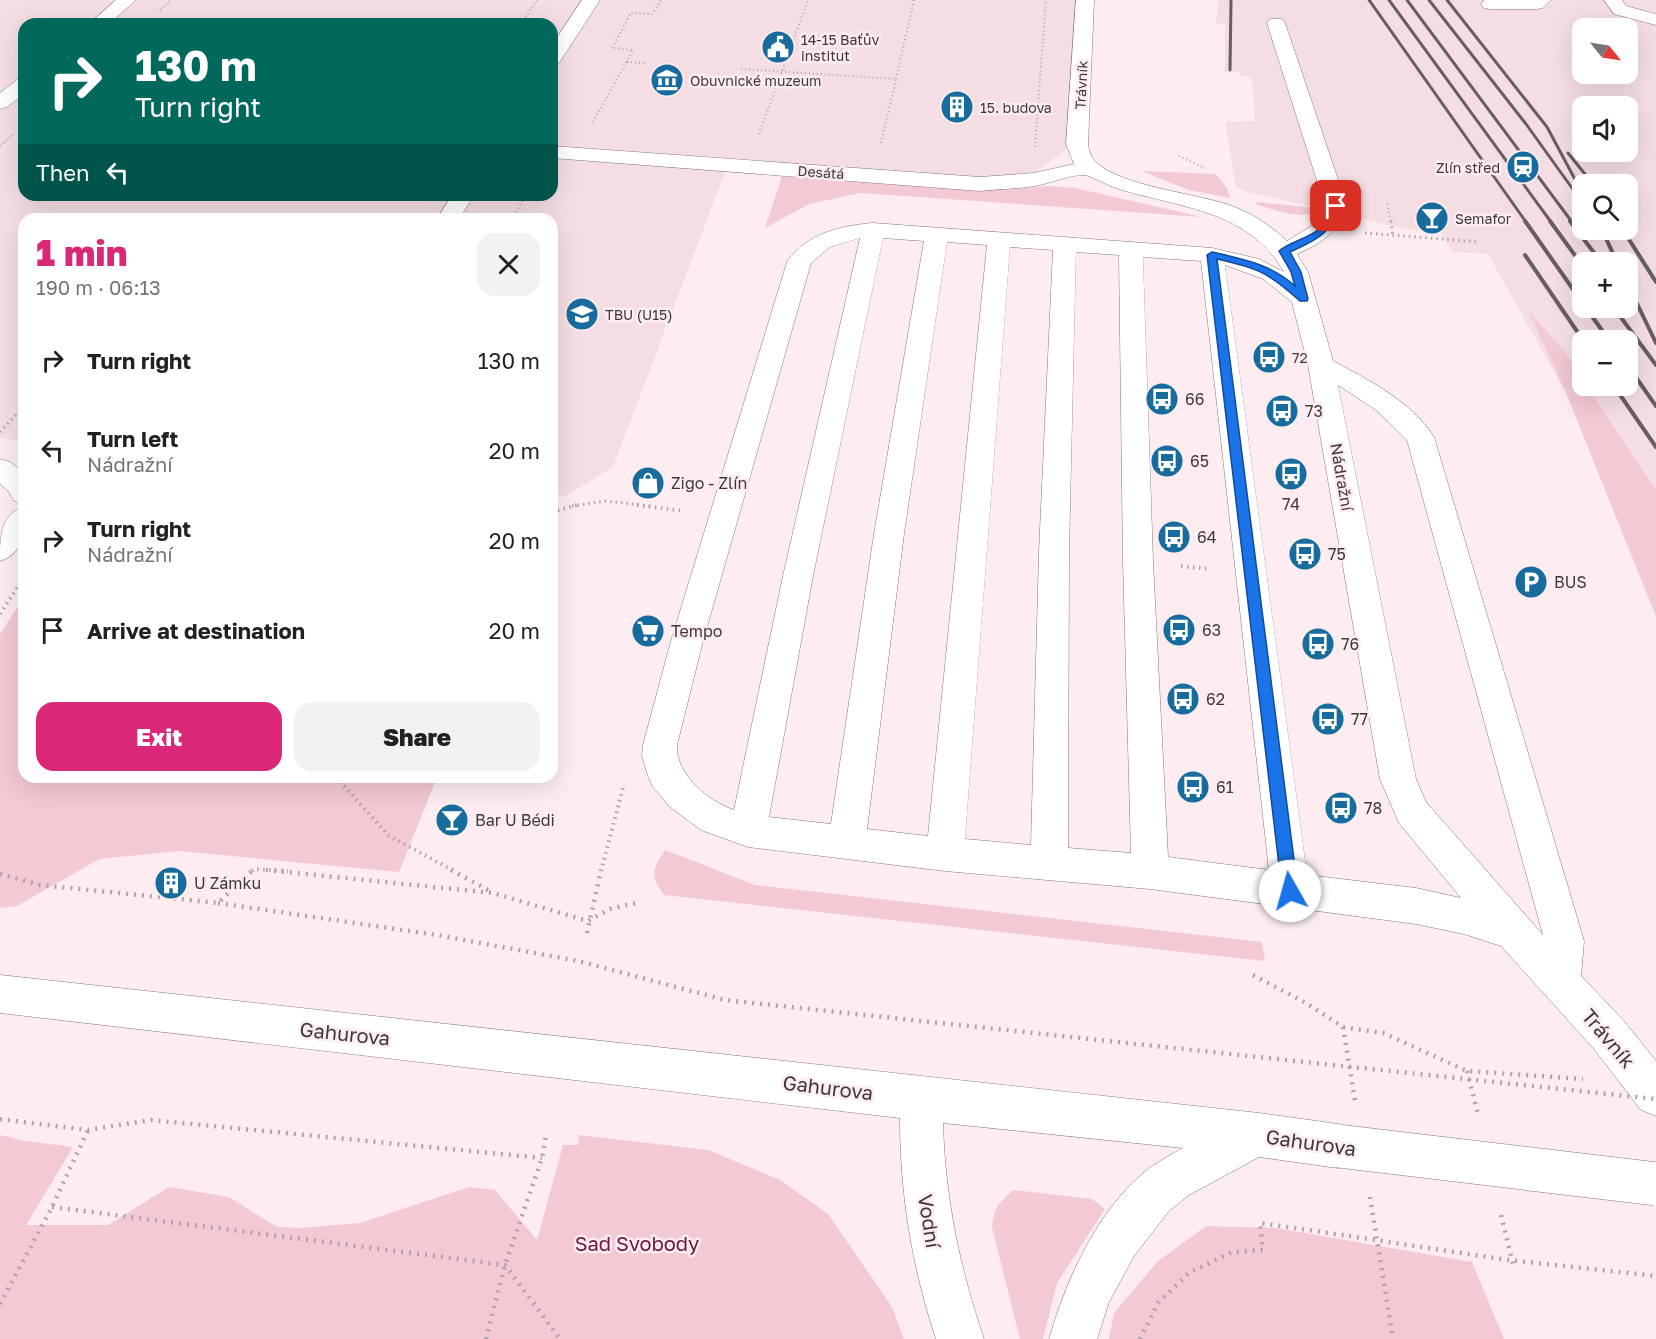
<!DOCTYPE html>
<meta charset="utf-8">
<style>
:root{--surface:#fff;--page:#f2f2f2;--text:#202124;--muted:#757577;--accent:#db2777}
body{margin:0;font-family:"Golos Text",sans-serif;background:var(--page);color:var(--text);height:100vh;display:flex;flex-direction:column;font-size:22px;white-space:nowrap}
*{box-sizing:border-box;margin:0}
p{font-size:20px;color:var(--muted)}
.icon{flex:none;width:33px;height:33px;fill:none;stroke:currentColor;stroke-width:2;stroke-linecap:round;stroke-linejoin:round}
.map{position:relative;flex:1;overflow:hidden}
.drawer{position:absolute;left:18px;top:213px;width:540px;height:570px;display:flex;flex-direction:column;background:var(--surface);border-radius:18px;box-shadow:0 6px 24px #0002}
.drawer>*{flex:none}
.top-card{position:absolute;left:18px;top:18px;width:540px;height:183px;border-radius:18px;box-shadow:0 6px 24px #0002;background:#00695c;color:#fff;overflow:hidden}
.needle{width:39px;rotate:120deg}
.tools{position:absolute;left:1572px;top:18px;display:grid;gap:12px}
.tools a{display:grid;place-items:center;width:66px;height:66px;border-radius:12px;background:var(--surface);box-shadow:0 6px 24px #0002;font-size:30px}
.pin{position:absolute;display:grid;place-items:center;width:51px;height:51px;color:#fff;margin:-26px;border-radius:12px;box-shadow:0 3px 9px #0006}
.me{position:absolute;width:66px;margin:-33px;rotate:353deg;stroke-linejoin:round;filter:drop-shadow(0 0 4px #0008)}
.turn{display:flex;align-items:center;gap:21px;height:126px;padding:0 18px;font-size:27px}
.turn .icon{width:78px;height:78px;stroke-width:2.5}
.turn b{display:block;font-size:42px;line-height:51px}
.then{display:flex;align-items:center;height:57px;padding:0 18px;background:#0003;gap:12px;font-size:22px}
.round{display:grid;place-items:center;flex:none;width:63px;height:63px;border-radius:18px;background:var(--page)}
.summary{display:flex;align-items:center;justify-content:space-between;height:102px;padding:0 18px}
h1{font-size:36px;font-weight:800;line-height:45px;color:var(--accent)}
.primary-button{display:flex;gap:12px;margin-top:auto;padding:12px 18px}
.primary-button a{flex:1;height:69px;border-radius:18px;background:var(--accent);color:#fff;font-size:24px;font-weight:800;line-height:69px;text-align:center}
.primary-button a+a{background:var(--page);color:var(--text)}
ul{padding:0;list-style:none}
li{display:flex;align-items:center;gap:18px;height:90px;padding:0 18px}
li div{flex:1}
li b{display:block;font-size:22px}
li em{font-style:normal}
.map>svg:first-child{display:block}
</style>
<div class="map">
<svg width="1656" height="1339" viewBox="0 0 1656 1339">
<rect width="100%" height="100%" fill="#fdedf1"/>
<g fill="#f5dee3" fill-rule="evenodd">
<path d="M0,0H1075L1067,149L1034,173L986,179L730,159L613,467L566,496L552,494V219H24V441L0,438ZM24,24H552V195H24Z"/>
<path d="M1218,0H1656V616L1567,395L1488,254L1453,252L1439,231L1410,230L1244,191L1236,186L1225,122L1255,121L1252,77L1240,76L1239,72H1225V25L1216,24ZM1582,28H1628V74H1582ZM1582,106H1628V152H1582ZM1582,184H1628V230H1582ZM1582,262H1628V308H1582ZM1582,340H1628V386H1582Z"/>
</g>
<g fill="#f3c9d3">
<path d="M1141,171L1216,174L1227,188L1230,198L1189,190Z"/>
<path d="M782,176L973,190H1007L1048,186L1075,188L1202,217L861,193L809,204L765,228Z"/>
<path d="M1257,202L1318,208L1315,214C1295,217 1276,211 1256,204Z"/>
<path d="M1529,312C1543,328 1582,366 1582,386H1587L1656,491V616L1567,395Z"/>
<path d="M24,597V777H437L399,872L179,851L99,859L17,906L0,908V634Z"/>
<path d="M665,850L755,885L1262,942L1265,961L664,895C650,875 652,870 665,850Z"/>
<path d="M0,1135L25,1141L73,1147L26,1225H108L169,1187L229,1197L277,1227L300,1228L360,1223L469,1187L495,1190L537,1240L563,1145H578L579,1135L708,1150L780,1180L828,1214L892,1307L904,1339H0Z"/>
<path d="M1014,1190L1092,1199L1105,1209L1057,1283L1043,1339H1020L992,1227C994,1209 999,1201 1014,1190Z"/>
<path d="M1206,1226L1276,1228L1472,1262L1504,1339H1109L1114,1313L1157,1262Z"/>
</g>
<g fill="none" stroke-linecap="round" stroke-linejoin="round">
<defs>
<g id="minor">
<path d="M116,0H136L109,24H89Z"/>
<path d="M582,0H600L559,63L552,65V45Z"/>
<path d="M1076,0H1094L1088,144C1089,150 1090,156 1095,161C1118,186 1195,193 1229,205C1252,213 1270,225 1287,241L1315,224L1325,206L1267,23L1270,19H1282L1285,23L1347,206C1339,231 1321,244 1297,254L1308,272L1333,361C1369,380 1411,401 1434,437L1584,941L1581,976L1624,1021L1656,1061V1116L1641,1110L1594,1049L1501,946L1464,934L1416,924L1150,889L945,871L748,847L701,830L670,807L653,787L648,776L642,756L643,745L671,641L787,262C807,233 840,226 873,223L1212,248L1259,259L1284,272C1249,211 1183,208 1122,190C1112,188 1090,175 1084,175C1072,174 1048,184 1035,186C1017,189 998,189 980,191L552,158V146L980,177L1034,173L1074,164L1066,144ZM860,238L783,576L734,810C708,801 675,774 677,745L703,641L811,263L830,247ZM883,238L924,241L874,534L831,824L769,817L813,576ZM947,242L987,245L928,836L867,829L904,534ZM1010,247L1053,250L1039,552L1031,845L965,839ZM1076,252L1119,255L1123,561L1131,853L1068,848L1069,552ZM1143,257L1201,261L1269,870L1168,857L1153,561ZM1225,265L1263,279L1292,302L1308,365L1380,779L1399,823L1461,898L1416,888L1307,875ZM1338,385L1376,410L1407,440L1543,935L1426,802L1416,779Z"/>
<path d="M1485,0H1551L1543,8L1537,9H1490L1484,8L1481,4Z"/>
<path d="M1604,0H1622L1626,6L1656,14V25L1614,14Z"/>
<path d="M24,78V94L7,107L0,109V93L17,80Z"/>
<path d="M452,195H474L459,219H437Z"/>
<path d="M0,459L10,462L24,473V504L14,501L8,491L0,484Z"/>
<path d="M24,507C24,529 26,553 0,561C0,538 0,514 24,507Z"/>
<path d="M0,975L1259,1113L1338,1124L1354,1130L1360,1146L1354,1162L1338,1168L1259,1157L1189,1195L1169,1211L1134,1256L1109,1302L1097,1339H1049C1066,1281 1094,1217 1140,1176C1152,1165 1168,1156 1183,1148L943,1123C945,1198 960,1269 984,1339H936C912,1267 900,1194 900,1118L0,1013Z"/>
</g>
</defs>
<use href="#minor" stroke="#85767a" stroke-width="1"/>
<g stroke="#afa3a6" stroke-width="2" stroke-dasharray="1 3" stroke-linecap="butt">
<path d="M160,10L171,0"/>
<path d="M521,24L537,0"/>
<path d="M627,62L645,63"/>
<path d="M741,69L896,79L881,143"/>
<path d="M896,79L914,0"/>
<path d="M593,122L633,50L612,48L631,13L653,14L661,0"/>
<path d="M759,134L808,0"/>
<path d="M0,146L14,134"/>
<path d="M1035,147L1046,0"/>
<path d="M1179,156L1205,168"/>
<path d="M1387,204L1391,222"/>
<path d="M512,219L526,195"/>
</g>
<g stroke="#afa3a6" stroke-width="3" stroke-dasharray="1.5 4" stroke-linecap="butt">
<path d="M1391,221L1393,236"/>
<path d="M1365,233L1480,242"/>
<path d="M0,432L24,406"/>
<path d="M572,506L606,501L649,506"/>
</g>
<g stroke="#afa3a6" stroke-width="4" stroke-dasharray="1.5 4.5" stroke-linecap="butt">
<path d="M637,505L684,511"/>
<path d="M552,512L577,505"/>
<path d="M1181,566L1209,569"/>
<path d="M0,614L21,582"/>
<path d="M336,777L388,835L454,871"/>
<path d="M252,871L254,869L288,871"/>
<path d="M601,871L623,788"/>
</g>
<g stroke="#afa3a6" stroke-width="4.5" stroke-dasharray="2 6" stroke-linecap="butt">
<path d="M266,870L493,893L588,921L610,909L640,902"/>
<path d="M451,870L490,891"/>
<path d="M0,874L40,885L218,903L253,870"/>
<path d="M218,903L437,935L578,961L725,1000L1333,1065"/>
<path d="M587,933L601,870"/>
<path d="M1253,975L1306,1003L1343,1027L1383,1033L1467,1071L1583,1079"/>
<path d="M1343,1027L1355,1101"/>
<path d="M1467,1071L1478,1114"/>
<path d="M0,1119L88,1130L151,1120L542,1158"/>
<path d="M1370,1197L1393,1339"/>
<path d="M52,1207L505,1265L560,1339"/>
<path d="M1501,1215L1514,1268"/>
<path d="M0,1304L52,1207L88,1130"/>
<path d="M486,1339L505,1265L542,1158L546,1135"/>
<path d="M1140,1339L1158,1303L1189,1273L1232,1252L1263,1250L1260,1223L1349,1236"/>
</g>
<use href="#minor" fill="#fff" fill-rule="evenodd"/>
<g stroke="#675e61" stroke-width="3">
<path d="M1369,0L1526,222"/>
<path d="M1389,0L1551,222"/>
<path d="M1407,0L1572,222"/>
<path d="M1429,0L1526,124L1582,202"/>
<path d="M1447,0L1547,127L1578,185"/>
<path d="M1230,70L1231,0"/>
<path d="M1568,153L1593,184"/>
</g>
<g stroke="#675e61" stroke-width="4">
<path d="M1525,221L1582,302"/>
<path d="M1550,221L1582,265"/>
<path d="M1570,221L1601,262"/>
<path d="M1602,230L1617,262"/>
<path d="M1623,230L1656,282"/>
<path d="M1525,255L1583,340"/>
<path d="M1628,285L1656,343"/>
<path d="M1586,308L1609,340"/>
<path d="M1614,308L1656,365"/>
<path d="M1628,366L1656,406"/>
<path d="M1614,386L1656,447"/>
</g>
<defs>
<path id="minor-bridge" d="M1338,1146L1656,1184"/>
</defs>
<use href="#minor-bridge" stroke="#85767a" stroke-width="44" stroke-linecap="butt"/>
<g stroke="#afa3a6" stroke-width="4.5" stroke-dasharray="2 6" stroke-linecap="butt">
<path d="M1333,1065L1656,1099"/>
<path d="M1349,1236L1501,1259L1656,1276"/>
</g>
<use href="#minor-bridge" stroke="#fff" stroke-width="43"/>
</g>
<path fill="#1a73e8" stroke="#114b97" stroke-width="1.5" d="M1333,204L1341,206C1334,232 1313,242 1290,252L1301,272L1308,299L1307,301H1300C1269,273 1258,268 1217,259L1298,891L1296,896L1290,898L1284,896L1282,891L1207,255L1212,252C1242,259 1271,264 1295,286L1291,272L1279,251C1294,239 1319,237 1328,218C1331,214 1331,209 1333,204Z"/>
<defs>
<symbol id="civic-disc" viewBox="-11 -11 22 22"><circle r="9.5" fill="#176c9d" stroke="#fdedf1"/><path d="M-.6-6.5H3V-4.5H.6V-3L4-1V1h2V6H-6V1h2V-1L-.6-3ZM-1.2 2.5V6h2.4V2.5Z" fill="#fff"/></symbol>
<symbol id="museum-disc" viewBox="-11 -11 22 22"><circle r="9.5" fill="#176c9d" stroke="#fdedf1"/><path d="M0-6L6-3V-2H-6V-3ZM-5-1h2V3h-2ZM-1-1h2V3h-2ZM3-1h2V3H3ZM-6 4H6V6H-6Z" fill="#fff"/></symbol>
<symbol id="building-disc" viewBox="-11 -11 22 22"><circle r="9.5" fill="#176c9d" stroke="#fdedf1"/><path d="M-4-6H4V6H1V3H-1V6H-4ZM-2.5-4.3h1.7v1.8h-1.7ZM.8-4.3h1.7v1.8H.8ZM-2.5-1h1.7V.8h-1.7ZM.8-1h1.7V.8H.8Z" fill="#fff"/></symbol>
<symbol id="station-disc" viewBox="-11 -11 22 22"><circle r="9.5" fill="#176c9d" stroke="#fdedf1"/><path d="M-3-6H3Q5-6 5-4V2Q5 4 3 4L4.5 6H3L1.5 4h-3L-3 6H-4.5L-3 4Q-5 4-5 2V-4Q-5-6-3-6ZM-3.5-4v3h7v-3ZM-3.5 1v1.5H-2V1ZM2 1v1.5H3.5V1Z" fill="#fff"/></symbol>
<symbol id="bar-disc" viewBox="-11 -11 22 22"><circle r="9.5" fill="#176c9d" stroke="#fdedf1"/><path d="M-6-5H6L.8 .8V4.5H3.5V6h-7V4.5H-.8V.8Z" fill="#fff"/></symbol>
<symbol id="university-disc" viewBox="-11 -11 22 22"><circle r="9.5" fill="#176c9d" stroke="#fdedf1"/><path d="M0-5L7-2L0 1L-7-2ZM-4 1L0 2.5L4 1V4Q0 6-4 4Z" fill="#fff"/></symbol>
<symbol id="bus-disc" viewBox="-11 -11 22 22"><circle r="9.5" fill="#176c9d" stroke="#fdedf1"/><path d="M-5-6H5V4H4V6H2V4H-2V6H-4V4H-5ZM-3.5-4V0h7V-4ZM-3.5 1.2v1.5H-2V1.2ZM2 1.2v1.5H3.5V1.2Z" fill="#fff"/></symbol>
<symbol id="shop-disc" viewBox="-11 -11 22 22"><circle r="9.5" fill="#176c9d" stroke="#fdedf1"/><path d="M-5-2.5h2.3a2.7 3.5 0 0 1 5.4 0H5L5.5 6h-11ZM-1.5-2.5h3a1.5 2.3 0 0 0-3 0Z" fill="#fff"/></symbol>
<symbol id="parking-disc" viewBox="-11 -11 22 22"><circle r="9.5" fill="#176c9d" stroke="#fdedf1"/><path d="M-3.5-5.5H1a3.5 3.5 0 0 1 0 7H-1V5.5H-3.5ZM-1-3.4V-.6H.8a1.4 1.4 0 0 0 0-2.8Z" fill="#fff"/></symbol>
<symbol id="supermarket-disc" viewBox="-11 -11 22 22"><circle r="9.5" fill="#176c9d" stroke="#fdedf1"/><path d="M-6-5.5h2.5l.6 2H6L4.5 2H-2.5L-4.4-4H-6ZM-1.5 3.2a1.3 1.3 0 1 0 .1 0ZM3 3.2a1.3 1.3 0 1 0 .1 0Z" fill="#fff"/></symbol>
</defs>
<g fill-rule="evenodd">
<use href="#civic-disc" x="759" y="28" width="38" height="38"/>
<use href="#museum-disc" x="648" y="61" width="38" height="38"/>
<use href="#building-disc" x="938" y="88" width="38" height="38"/>
<use href="#station-disc" x="1504" y="148" width="38" height="38"/>
<use href="#bar-disc" x="1413" y="199" width="38" height="38"/>
<use href="#university-disc" x="563" y="295" width="38" height="38"/>
<use href="#bus-disc" x="1250" y="338" width="38" height="38"/>
<use href="#bus-disc" x="1143" y="380" width="38" height="38"/>
<use href="#bus-disc" x="1263" y="392" width="38" height="38"/>
<use href="#bus-disc" x="1148" y="442" width="38" height="38"/>
<use href="#bus-disc" x="1272" y="455" width="38" height="38"/>
<use href="#shop-disc" x="629" y="464" width="38" height="38"/>
<use href="#bus-disc" x="1155" y="518" width="38" height="38"/>
<use href="#bus-disc" x="1286" y="535" width="38" height="38"/>
<use href="#parking-disc" x="1512" y="563" width="38" height="38"/>
<use href="#bus-disc" x="1160" y="611" width="38" height="38"/>
<use href="#supermarket-disc" x="629" y="612" width="38" height="38"/>
<use href="#bus-disc" x="1299" y="625" width="38" height="38"/>
<use href="#bus-disc" x="1164" y="680" width="38" height="38"/>
<use href="#bus-disc" x="1309" y="700" width="38" height="38"/>
<use href="#bus-disc" x="1174" y="768" width="38" height="38"/>
<use href="#bus-disc" x="1322" y="789" width="38" height="38"/>
<use href="#bar-disc" x="433" y="801" width="38" height="38"/>
<use href="#building-disc" x="152" y="864" width="38" height="38"/>
</g>
<g text-anchor="middle" dominant-baseline="central" stroke-width="5" stroke-linejoin="round" paint-order="stroke">
<g font-size="14" fill="#3f383a" stroke="#fdedf1" text-anchor="start">
<text x="801" y="39">14-15 Baťův<tspan x="801" dy="16">institut</tspan></text>
<text x="690" y="80">Obuvnické muzeum</text>
<text x="980" y="107">15. budova</text>
<text x="1500" y="167" text-anchor="end">Zlín střed</text>
<text x="1455" y="218">Semafor</text>
<text x="605" y="314">TBU (U15)</text>
<text x="1292" y="357">72</text>
</g>
<g font-size="14" fill="#3f383a" stroke="#fdedf1">
<text transform="translate(1081 85) rotate(-87)">Trávník</text>
<text transform="translate(821 172) rotate(4)">Desátá</text>
</g>
<g font-size="16" fill="#3f383a" stroke="#fdedf1" text-anchor="start">
<text x="1185" y="399">66</text>
<text x="1305" y="411">73</text>
<text x="1190" y="461">65</text>
<text x="671" y="483">Zigo - Zlín</text>
<text x="1291" y="504" text-anchor="middle">74</text>
<text x="1197" y="537">64</text>
<text x="1328" y="554">75</text>
<text x="1554" y="582">BUS</text>
<text x="1202" y="630">63</text>
<text x="671" y="631">Tempo</text>
<text x="1341" y="644">76</text>
<text x="1206" y="699">62</text>
<text x="1351" y="719">77</text>
<text x="1216" y="787">61</text>
<text x="1364" y="808">78</text>
<text x="475" y="820">Bar U Bédi</text>
<text x="194" y="883">U Zámku</text>
</g>
<g font-size="16" fill="#3f383a" stroke="#fdedf1">
<text transform="translate(1342 477) rotate(80)">Nádražní</text>
</g>
<g font-size="20" fill="#3f383a" stroke="#fdedf1">
<text transform="translate(345 1033) rotate(6)">Gahurova</text>
<text transform="translate(1609 1038) rotate(50)">Trávník</text>
<text transform="translate(828 1087) rotate(7)">Gahurova</text>
<text transform="translate(1311 1142) rotate(8)">Gahurova</text>
<text transform="translate(930 1221) rotate(81)">Vodní</text>
</g>
<g font-size="20" fill="#6c1537" stroke="#fdedf1">
<text x="637" y="1243">Sad Svobody</text>
</g>
</g>
</svg>
<div class="tools">
<a><svg class="needle" viewBox="-14 -14 28 28"><path d="M0-13l5 13h-10z" fill="#e53935"/><path d="M0 13l5-13h-10z" fill="#757577"/></svg></a>
<a><svg class="icon" aria-label="sound" viewBox="0 0 24 24"><path d="M4 9h4l5-4v14l-5-4H4zM17 9q2 3 0 6"/></svg></a>
<a><svg class="icon" aria-label="search" viewBox="0 0 24 24"><circle cx="10" cy="10" r="6"/><path d="M15 15l6 6"/></svg></a>
<a>+</a>
<a>−</a>
</div>
<div class="pin" style="left:1336px;top:206px;background:#d93025"><svg class="icon" aria-label="arrive" viewBox="0 0 24 24"><path d="M6 21V4h12l-3 4 3 4H6"/></svg></div>
<svg class="me" style="left:1290px;top:891px" viewBox="-20 -20 40 40"><circle r="19" fill="#fff"/><path d="M0-13L10 11 0 6-10 11z" fill="#1a73e8"/></svg>
<div class="top-card">
<div class="turn"><svg class="icon" aria-label="right" viewBox="0 0 24 24"><path d="M7 20v-9h11M14 6l5 5-5 5"/></svg><div><b>130 m</b>Turn right</div></div>
<div class="then">Then<svg class="icon" aria-label="left" viewBox="0 0 24 24"><path d="M17 20v-9H6M10 6l-5 5 5 5"/></svg></div>
</div>
<section class="drawer">
<div class="summary"><div><h1>1 min</h1><p>190 m · 06:13</p></div><a class="round"><svg class="icon" aria-label="close" viewBox="0 0 24 24"><path d="M6 6l12 12M18 6L6 18"/></svg></a></div>
<ul>
<li><svg class="icon" aria-label="right" viewBox="0 0 24 24"><path d="M7 20v-9h11M14 6l5 5-5 5"/></svg><div><b>Turn right</b></div><em>130 m</em></li>
<li><svg class="icon" aria-label="left" viewBox="0 0 24 24"><path d="M17 20v-9H6M10 6l-5 5 5 5"/></svg><div><b>Turn left</b><p>Nádražní</p></div><em>20 m</em></li>
<li><svg class="icon" aria-label="right" viewBox="0 0 24 24"><path d="M7 20v-9h11M14 6l5 5-5 5"/></svg><div><b>Turn right</b><p>Nádražní</p></div><em>20 m</em></li>
<li><svg class="icon" aria-label="arrive" viewBox="0 0 24 24"><path d="M6 21V4h12l-3 4 3 4H6"/></svg><div><b>Arrive at destination</b></div><em>20 m</em></li>
</ul>
<div class="primary-button"><a>Exit</a><a>Share</a></div>
</section>
</div>
